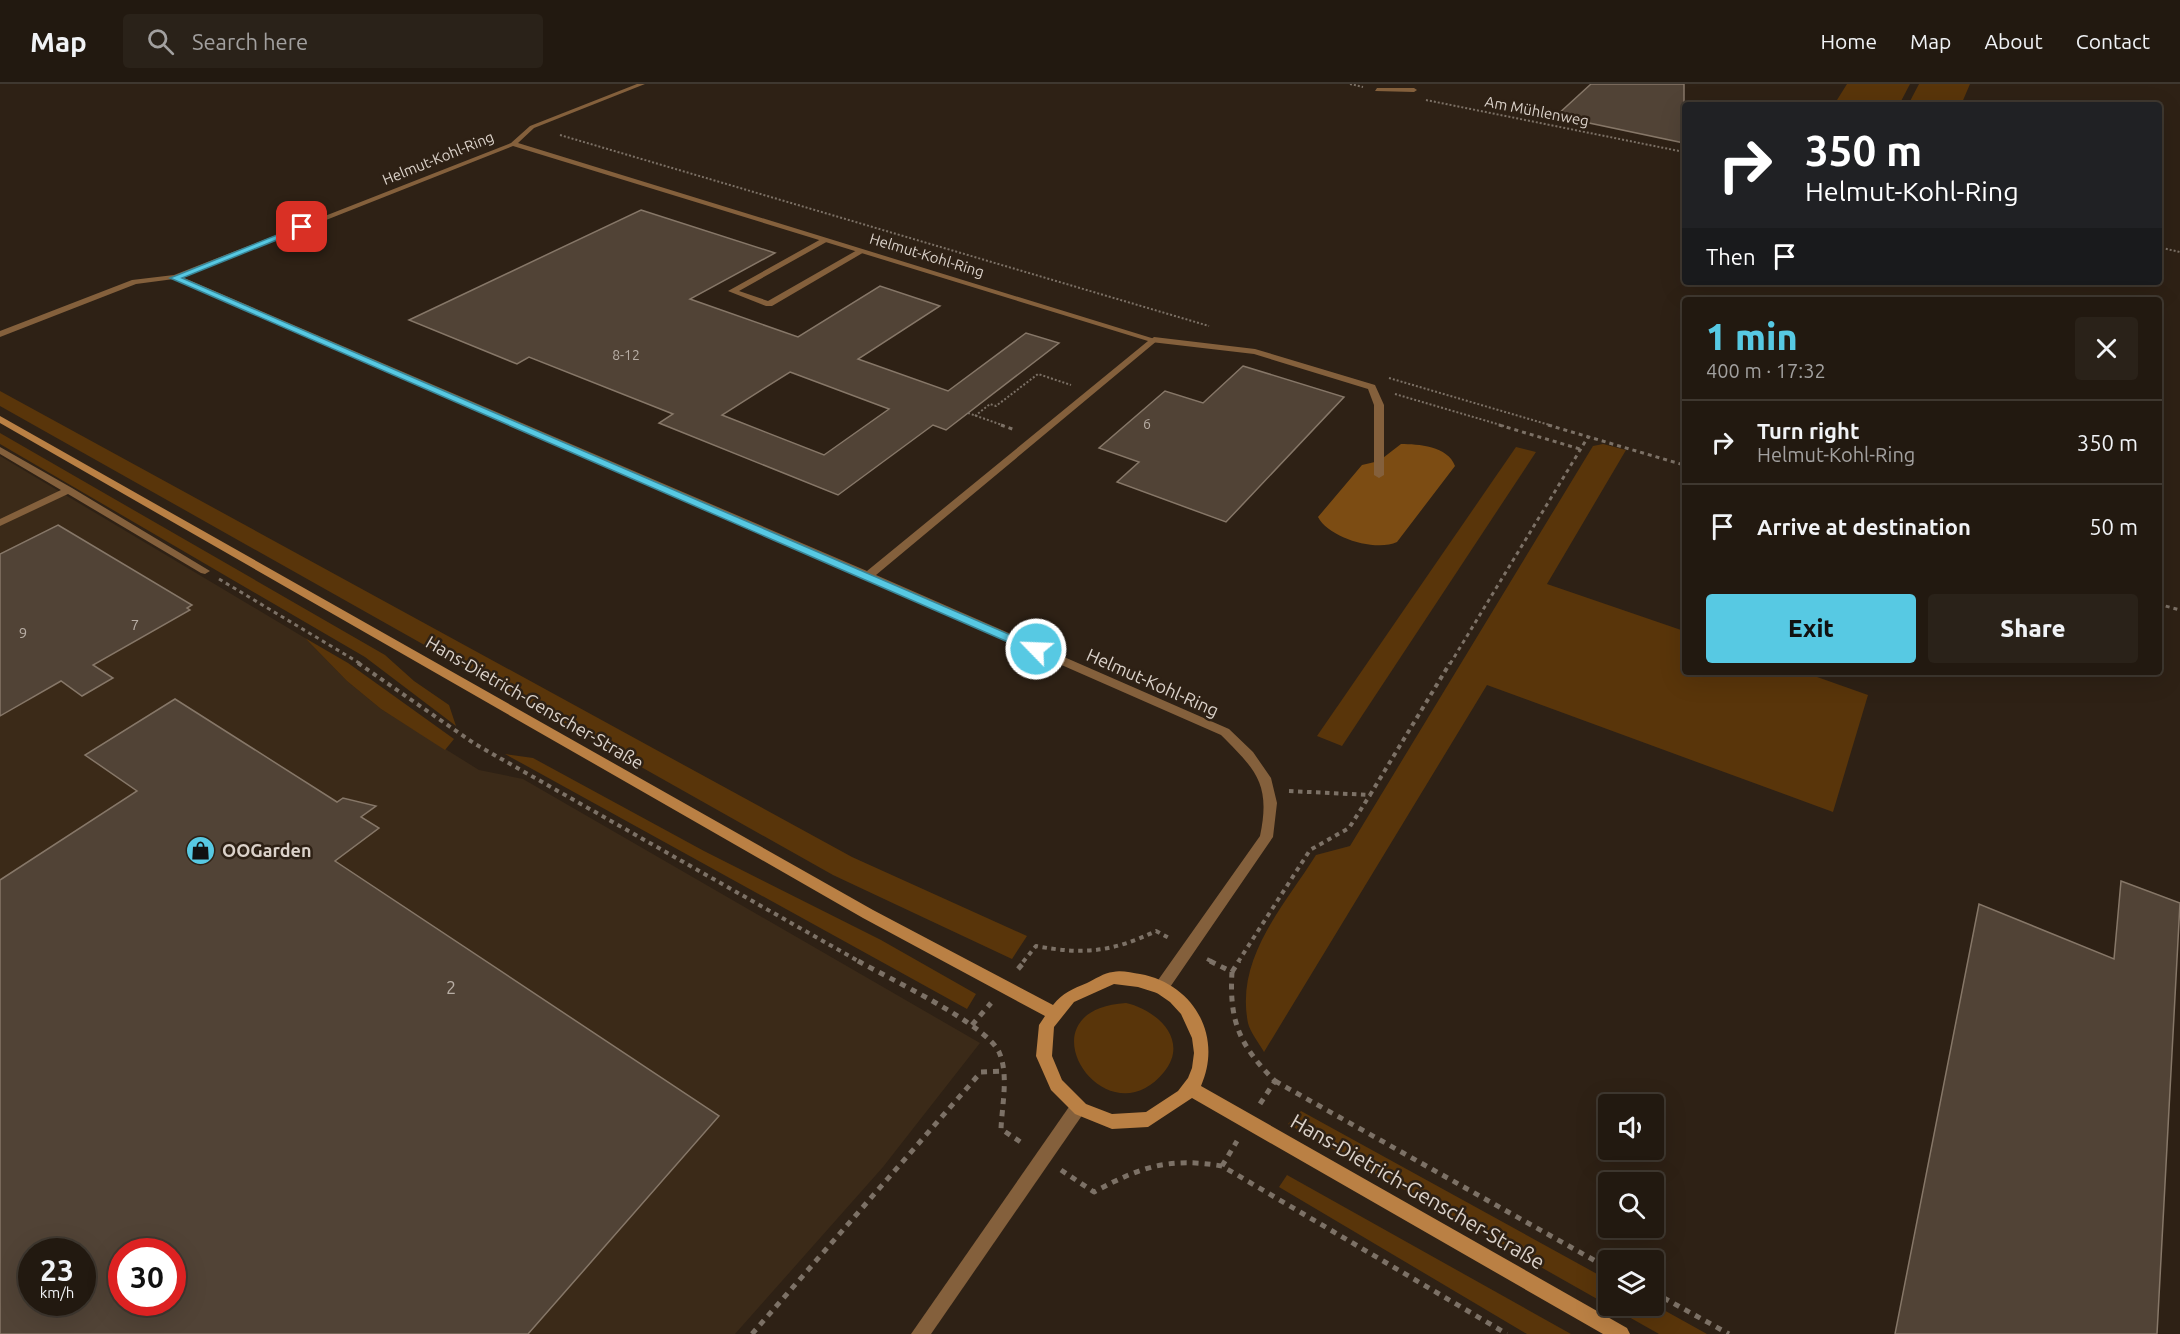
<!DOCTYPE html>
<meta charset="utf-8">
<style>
:root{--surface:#221910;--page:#2a2219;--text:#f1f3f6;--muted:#a2a09f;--line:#3f3830;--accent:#57c9e3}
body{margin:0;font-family:Ubuntu,sans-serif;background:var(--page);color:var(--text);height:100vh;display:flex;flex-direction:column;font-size:22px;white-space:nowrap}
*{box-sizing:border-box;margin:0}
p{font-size:20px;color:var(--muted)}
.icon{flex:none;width:33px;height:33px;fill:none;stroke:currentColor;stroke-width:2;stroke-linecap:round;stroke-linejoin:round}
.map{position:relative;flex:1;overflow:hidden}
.drawer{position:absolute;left:1682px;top:213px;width:480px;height:378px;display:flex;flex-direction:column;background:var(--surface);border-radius:6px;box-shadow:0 6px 24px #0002,0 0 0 2px var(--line)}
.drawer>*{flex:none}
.guide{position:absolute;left:1682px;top:18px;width:480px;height:183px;border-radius:6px;box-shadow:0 6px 24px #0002,0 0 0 2px var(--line);background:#202124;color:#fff;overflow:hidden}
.fabs{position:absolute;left:1598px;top:1010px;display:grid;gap:12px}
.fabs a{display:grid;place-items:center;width:66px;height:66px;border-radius:6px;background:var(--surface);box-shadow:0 6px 24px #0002,0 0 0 2px var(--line);font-size:30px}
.speed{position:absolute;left:18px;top:1154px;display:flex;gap:12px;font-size:30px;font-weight:700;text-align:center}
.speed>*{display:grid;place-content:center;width:78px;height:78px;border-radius:50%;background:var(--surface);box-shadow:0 6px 24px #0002,0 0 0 2px var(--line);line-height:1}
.speed small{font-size:15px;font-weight:400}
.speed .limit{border:9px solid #d22;background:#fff;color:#111}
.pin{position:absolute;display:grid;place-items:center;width:51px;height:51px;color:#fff;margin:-26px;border-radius:12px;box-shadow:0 3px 9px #0006}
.me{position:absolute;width:66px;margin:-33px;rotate:294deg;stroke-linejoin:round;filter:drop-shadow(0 0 4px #0008)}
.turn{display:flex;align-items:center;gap:21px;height:126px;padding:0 24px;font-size:27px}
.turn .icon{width:78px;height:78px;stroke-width:2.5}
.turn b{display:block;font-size:42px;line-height:51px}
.then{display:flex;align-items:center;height:57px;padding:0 24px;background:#0003;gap:12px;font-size:22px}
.round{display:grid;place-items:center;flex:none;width:63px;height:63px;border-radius:6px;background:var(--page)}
.headline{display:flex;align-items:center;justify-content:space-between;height:102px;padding:0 24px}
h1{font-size:36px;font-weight:800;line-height:45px;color:var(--accent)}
.button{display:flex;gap:12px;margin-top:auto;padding:12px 24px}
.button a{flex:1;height:69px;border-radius:6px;background:var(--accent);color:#111;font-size:24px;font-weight:800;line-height:69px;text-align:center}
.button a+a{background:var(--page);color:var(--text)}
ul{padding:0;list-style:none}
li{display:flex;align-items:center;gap:18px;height:84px;padding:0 24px;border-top:2px solid var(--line)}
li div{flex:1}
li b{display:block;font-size:22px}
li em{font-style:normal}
header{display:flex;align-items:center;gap:36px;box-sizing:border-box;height:84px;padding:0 30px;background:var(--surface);border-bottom:2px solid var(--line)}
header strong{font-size:28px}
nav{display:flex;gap:33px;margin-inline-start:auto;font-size:21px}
.search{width:420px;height:54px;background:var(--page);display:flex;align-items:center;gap:15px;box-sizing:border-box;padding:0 21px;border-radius:6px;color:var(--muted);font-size:22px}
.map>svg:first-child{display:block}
</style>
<header>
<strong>Map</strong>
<div class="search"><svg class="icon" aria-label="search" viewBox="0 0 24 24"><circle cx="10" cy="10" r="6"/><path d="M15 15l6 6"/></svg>Search here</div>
<nav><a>Home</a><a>Map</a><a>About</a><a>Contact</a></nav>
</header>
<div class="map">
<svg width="2180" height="1250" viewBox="0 0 2180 1250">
<rect width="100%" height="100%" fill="#2e2115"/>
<path fill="#3b2a18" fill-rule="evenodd" d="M0,372L305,554L347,597L381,625L479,686L523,695L980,959L883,1083L735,1250H0ZM32,1167H82V1218H32ZM122,1167H172V1218H122Z"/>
<g fill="#59350a">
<path d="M1847,0H1910L1899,21H1866L1837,16Z"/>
<path d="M1919,0H1970L1961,21H1908Z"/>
<path d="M0,307L852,773L1027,852L1012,875L833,791L0,322Z"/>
<path d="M0,349L385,571L414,597L449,621L456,642L365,573L0,360Z"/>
<path d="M1603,360L1626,366L1547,500L1684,547V588H1803L1868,611L1833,728L1487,601L1264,968C1259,959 1250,948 1248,939C1235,874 1284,822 1316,771L1350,762L1593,362Z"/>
<path d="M1516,363L1536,368L1342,662L1317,652Z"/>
<path d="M305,554L348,579L454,655L445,666L381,625L347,597Z"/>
<path d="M505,670L533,674L704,767L881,856L976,910L967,925Z"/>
<path d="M1126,919C1157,926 1190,956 1164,988C1106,1060 1016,926 1126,919Z"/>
<path d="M1301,1027L1608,1196V1221L1653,1220L1707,1250H1659L1288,1040Z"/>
<path d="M1287,1091L1571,1250H1527L1279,1103Z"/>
</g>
<path fill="#7c4c13" d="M1401,360C1418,360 1448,362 1455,382L1397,458C1376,468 1329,454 1318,433L1362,381L1379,377Z"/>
<g fill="#514336" stroke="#867768" stroke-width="1.5" fill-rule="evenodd">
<path d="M1591,0H1684V59L1556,32Z"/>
<path d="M641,126L775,169L690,215L798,253L880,202L940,222L858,275L948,307L1026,249L1059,259L946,346L933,341L838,411L659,339L673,330L529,273L517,280L409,236ZM790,288L889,325L824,371L722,331Z"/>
<path d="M1243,282L1344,313L1226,438L1117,398L1139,378L1099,364L1165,307L1203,319Z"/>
<path d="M58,441L192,521L187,524L190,526L93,581L113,594L82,612L61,597L0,632V470Z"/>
<path d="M175,615L337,718L343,714L376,722L361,733L379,744L335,777L719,1032L528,1250H0V796L137,707L85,671ZM32,1167H82V1218H32ZM122,1167H172V1218H122Z"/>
<path d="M2121,797L2180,819L2157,1250H1895L1979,820L2114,875Z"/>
</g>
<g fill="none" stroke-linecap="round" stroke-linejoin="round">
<g stroke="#7c7166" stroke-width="2" stroke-dasharray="2 2" stroke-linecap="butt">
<path d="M1350,0L1363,3"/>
<path d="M1426,16L1684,68"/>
<path d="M560,51L1209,242"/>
<path d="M2158,163L2180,168"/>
<path d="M1389,294L1553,342"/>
<path d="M1395,310L1504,342"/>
<path d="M968,329L1005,342"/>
<path d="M975,332L990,320L996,322L1038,290L1071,301"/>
</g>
<g stroke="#7c7166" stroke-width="3" stroke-dasharray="4 4" stroke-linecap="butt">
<path d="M1001,341L1015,346"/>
<path d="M1499,341L1580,365"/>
<path d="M1548,341L1684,381"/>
<path d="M219,495L361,580"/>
<path d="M2158,520L2180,526"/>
<path d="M1450,580L1588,353"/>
</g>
<g stroke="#7c7166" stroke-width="4" stroke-dasharray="4.5 4.5" stroke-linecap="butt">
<path d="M358,579L475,660L860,878"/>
<path d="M1289,707L1370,711L1450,579"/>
<path d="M1207,875L1213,878"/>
<path d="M1023,878L1036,862C1084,871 1112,868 1156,847L1169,854"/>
<path d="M1238,878L1310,766L1349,744L1370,711"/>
</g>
<g stroke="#7c7166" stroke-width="5" stroke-dasharray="6 6" stroke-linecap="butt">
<path d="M858,877C888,894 986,940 999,968C1009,990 1002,1021 1001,1045L1025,1061"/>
<path d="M1210,877L1232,888C1229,938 1240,962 1275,997L1260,1020"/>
<path d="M1018,885L1025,877"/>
<path d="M1232,888L1239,877"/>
<path d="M972,941L991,919"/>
<path d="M1275,997L1608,1184"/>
<path d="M1222,1082L1237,1057"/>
<path d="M1061,1086L1094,1108C1140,1083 1169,1073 1222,1082L1507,1250"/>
<path d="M1653,1208L1729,1250"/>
<path d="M752,1250L981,988L1004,987"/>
</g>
<g fill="#84603c" fill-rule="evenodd">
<path d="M1377,4H1414L1417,6L1414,8L1375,7Z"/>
<path d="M823,154L830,156L739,207L768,217L859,165L866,167L772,222H766L728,207Z"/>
<path d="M1154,253L1255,265L1375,301L1384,321V391L1379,394L1374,391V321L1368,305L1254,270L1151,258L1150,256Z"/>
<path d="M0,363L72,404L210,487L205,490L201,489L68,410L0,442V435L61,406L0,370Z"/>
</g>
<g fill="#84603c" fill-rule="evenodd">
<path d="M637,0H645L534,44L518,59L1158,256L876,491L1229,645L1253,668L1271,694L1277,719L1273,753L1166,909L1161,910L1156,909L1154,904L1156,899L1260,752C1271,700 1256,686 1221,651L716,429L174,195L136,200L0,253V247L132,196L174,191L511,59L530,42ZM513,62L1148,257L867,487L182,193Z"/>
<path d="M1077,1018L1083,1020L1085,1025L1083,1030L931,1250H911L1071,1020Z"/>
</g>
<path fill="#ba8044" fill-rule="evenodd" d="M0,332L873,826L1053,921C1063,909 1072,905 1087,899C1095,895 1104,889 1113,888C1121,886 1132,889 1140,890C1194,900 1223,952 1201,1002L1627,1244L1630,1250H1603L1192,1014L1148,1043L1112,1045L1075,1030L1051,1006L1036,972L1039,941L1045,932L863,834L0,339ZM1114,900L1138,903L1157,909L1170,918L1181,930L1192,954L1194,969L1192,984L1188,994L1178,1007L1146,1028L1112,1030L1086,1020L1062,996L1052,972L1054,943L1074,918Z"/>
</g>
<path fill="#57c9e3" stroke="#398394" stroke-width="1.5" d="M302,141L304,145L182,194L1043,565L1041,568H1031L170,194Z"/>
<defs>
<symbol id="shop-disc" viewBox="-11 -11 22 22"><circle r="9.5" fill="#57c9e3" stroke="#2e2115"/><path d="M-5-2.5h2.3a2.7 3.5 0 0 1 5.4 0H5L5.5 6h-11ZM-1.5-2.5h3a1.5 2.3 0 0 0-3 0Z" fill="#111"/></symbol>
</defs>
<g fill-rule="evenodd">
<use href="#shop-disc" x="184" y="750" width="33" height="33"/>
</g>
<g text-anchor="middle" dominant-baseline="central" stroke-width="5" stroke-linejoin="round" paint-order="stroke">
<g font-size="14" fill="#b8aea5">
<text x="626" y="271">8-12</text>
<text x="1147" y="340">6</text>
</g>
<g font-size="15" fill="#dbd2ca" stroke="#2e2115">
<text transform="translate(1537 27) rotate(11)">Am Mühlenweg</text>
<text transform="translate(438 74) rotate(-22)">Helmut-Kohl-Ring</text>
<text transform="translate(927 171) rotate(17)">Helmut-Kohl-Ring</text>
</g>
<g font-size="15" fill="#b8aea5">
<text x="135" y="540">7</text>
<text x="23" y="548">9</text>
</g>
<g font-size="18" fill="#dbd2ca" stroke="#2e2115">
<text transform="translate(1153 598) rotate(24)">Helmut-Kohl-Ring</text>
<text transform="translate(535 618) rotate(30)">Hans-Dietrich-Genscher-Straße</text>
</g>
<g font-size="18" font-weight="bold" fill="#dbd2ca" stroke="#2e2115" text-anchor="start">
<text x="222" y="766">OOGarden</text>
</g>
<g font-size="18" fill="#b8aea5">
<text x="451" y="903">2</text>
</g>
<g font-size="21" fill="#dbd2ca" stroke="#2e2115">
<text transform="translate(1418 1107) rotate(30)">Hans-Dietrich-Genscher-Straße</text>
</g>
</g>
</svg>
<div class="fabs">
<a><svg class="icon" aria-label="sound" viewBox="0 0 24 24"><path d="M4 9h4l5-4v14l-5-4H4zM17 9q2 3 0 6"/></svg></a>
<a><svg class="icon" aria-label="search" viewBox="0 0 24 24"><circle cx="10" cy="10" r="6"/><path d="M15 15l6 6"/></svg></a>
<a><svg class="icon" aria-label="layers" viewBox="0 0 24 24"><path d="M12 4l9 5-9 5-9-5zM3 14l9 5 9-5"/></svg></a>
</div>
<div class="speed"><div>23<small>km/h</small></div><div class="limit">30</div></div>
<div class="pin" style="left:302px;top:143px;background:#d93025"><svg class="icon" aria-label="arrive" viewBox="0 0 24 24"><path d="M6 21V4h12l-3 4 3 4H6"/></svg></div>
<svg class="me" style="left:1036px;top:565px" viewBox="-20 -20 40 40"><circle r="17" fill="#57c9e3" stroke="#fff" stroke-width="3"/><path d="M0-11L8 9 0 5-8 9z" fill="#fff"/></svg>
<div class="guide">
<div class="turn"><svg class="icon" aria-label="right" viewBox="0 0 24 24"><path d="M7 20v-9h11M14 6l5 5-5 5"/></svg><div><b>350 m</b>Helmut-Kohl-Ring</div></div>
<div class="then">Then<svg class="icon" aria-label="arrive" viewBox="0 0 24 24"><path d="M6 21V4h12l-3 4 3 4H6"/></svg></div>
</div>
<section class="drawer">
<div class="headline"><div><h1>1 min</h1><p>400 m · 17:32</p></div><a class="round"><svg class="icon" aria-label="close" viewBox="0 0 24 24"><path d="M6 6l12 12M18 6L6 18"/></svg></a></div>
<ul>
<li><svg class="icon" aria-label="right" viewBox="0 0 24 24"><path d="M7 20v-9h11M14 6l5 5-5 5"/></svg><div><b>Turn right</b><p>Helmut-Kohl-Ring</p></div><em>350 m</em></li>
<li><svg class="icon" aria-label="arrive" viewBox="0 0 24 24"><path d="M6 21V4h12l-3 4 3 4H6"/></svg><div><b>Arrive at destination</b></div><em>50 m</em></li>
</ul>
<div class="button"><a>Exit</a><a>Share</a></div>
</section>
</div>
